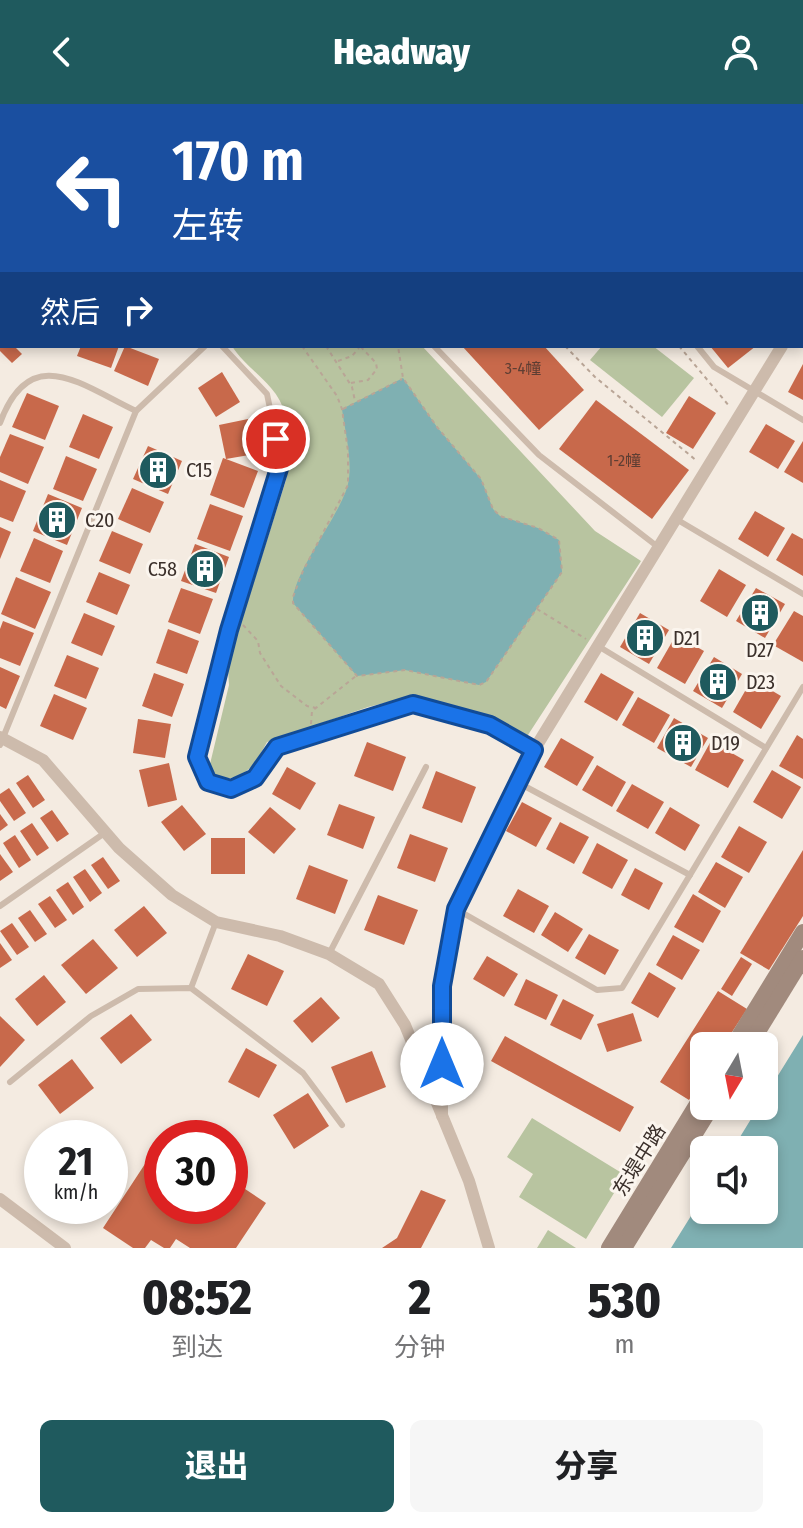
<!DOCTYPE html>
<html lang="zh">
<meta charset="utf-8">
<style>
:root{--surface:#fff;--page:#f6f6f6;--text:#202124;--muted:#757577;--accent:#1f5a5e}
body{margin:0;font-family:"Fira Sans Condensed","Noto Sans SC",sans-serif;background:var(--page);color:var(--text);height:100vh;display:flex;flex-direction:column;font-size:30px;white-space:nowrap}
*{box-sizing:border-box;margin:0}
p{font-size:26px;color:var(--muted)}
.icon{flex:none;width:44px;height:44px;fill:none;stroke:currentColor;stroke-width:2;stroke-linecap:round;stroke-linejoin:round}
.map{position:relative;height:1144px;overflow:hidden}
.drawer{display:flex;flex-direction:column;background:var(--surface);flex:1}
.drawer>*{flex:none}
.banner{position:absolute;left:0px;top:0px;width:804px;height:244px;box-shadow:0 4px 12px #0003;background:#1a4fa0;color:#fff;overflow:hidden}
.needle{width:52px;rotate:190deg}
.buttons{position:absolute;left:690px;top:928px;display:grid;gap:16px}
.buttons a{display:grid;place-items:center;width:88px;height:88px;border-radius:12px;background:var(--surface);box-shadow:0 4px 12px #0003;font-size:40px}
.speed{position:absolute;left:24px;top:1016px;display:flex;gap:16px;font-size:40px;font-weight:700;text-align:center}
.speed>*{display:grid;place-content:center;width:104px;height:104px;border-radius:50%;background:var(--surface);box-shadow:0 4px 12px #0003;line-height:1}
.speed small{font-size:20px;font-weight:400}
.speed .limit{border:12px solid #d22;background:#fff;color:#111}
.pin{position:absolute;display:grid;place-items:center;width:68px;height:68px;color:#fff;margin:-34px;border:4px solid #fff;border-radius:50%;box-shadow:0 2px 8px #0007}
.me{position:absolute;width:88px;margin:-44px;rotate:0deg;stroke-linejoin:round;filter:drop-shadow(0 0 6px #0008)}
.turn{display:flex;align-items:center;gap:28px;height:168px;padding:0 40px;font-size:36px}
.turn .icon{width:104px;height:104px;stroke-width:2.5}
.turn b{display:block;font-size:56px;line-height:68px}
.then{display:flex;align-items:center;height:76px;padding:0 40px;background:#0003;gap:16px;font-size:30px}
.eta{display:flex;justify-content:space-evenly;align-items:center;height:136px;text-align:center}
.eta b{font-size:48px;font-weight:800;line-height:56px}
.primary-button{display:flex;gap:16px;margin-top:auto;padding:16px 40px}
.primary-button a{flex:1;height:92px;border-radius:12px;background:var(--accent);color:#fff;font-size:32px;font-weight:800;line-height:92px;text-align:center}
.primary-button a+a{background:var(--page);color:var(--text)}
header{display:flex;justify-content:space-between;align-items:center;height:104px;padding:0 40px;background:var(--accent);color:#fff;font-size:36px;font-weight:800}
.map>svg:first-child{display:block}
</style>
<header><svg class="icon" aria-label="back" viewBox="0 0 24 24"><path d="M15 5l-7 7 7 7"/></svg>Headway<svg class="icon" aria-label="person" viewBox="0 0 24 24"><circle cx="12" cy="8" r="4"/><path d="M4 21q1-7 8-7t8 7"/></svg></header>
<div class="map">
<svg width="803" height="1144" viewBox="0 0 803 1144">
<rect width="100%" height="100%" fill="#f4ebe1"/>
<g fill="#b8c4a0">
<path d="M232,242H422L595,427L641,457L526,634L483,610L414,592L368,603L267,638C255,660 247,675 220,675L212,668L210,660L229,581L228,565L235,537L286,376C291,347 293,308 271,284C259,270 242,258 232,242Z"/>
<path d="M602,242H653L694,274L662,313L590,256Z"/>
<path d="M532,1014L625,1071L586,1135L519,1093L533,1070L507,1053Z"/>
<path d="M548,1126L576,1144H537Z"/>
</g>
<g fill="#7fb0b2">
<path d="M0,0L103,2H2L0,109Z"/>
<path d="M403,274L437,323L481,375L493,405L500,412L538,424L559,436L562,468L486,578L479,581L405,566L357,572L293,499C291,470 341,411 348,380C353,357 345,328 342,305Z"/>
<path d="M803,931V1144H671L704,1091V1106H764V1046H732L759,1002H764V994Z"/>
</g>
<g fill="#c8694b">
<path d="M0,242H14L22,250L12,259L0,247Z"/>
<path d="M81,242H119L111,264L77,252Z"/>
<path d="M125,242L159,255L148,282L114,267Z"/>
<path d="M462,242H544L584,286L539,326Z"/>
<path d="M710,242H756L728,264Z"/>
<path d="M803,260V296L788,288Z"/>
<path d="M222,268L240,298L216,313L198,284Z"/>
<path d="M27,289L59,302L45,336L12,323Z"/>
<path d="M689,292L716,309L693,345L666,329Z"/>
<path d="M596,296L689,366L652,415L559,345Z"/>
<path d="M83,310L113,323L99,355L69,343Z"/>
<path d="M248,315L255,350L226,355L258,367L244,404L210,391L223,354L226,355L219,321Z"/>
<path d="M766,320L795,337L778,365L749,348Z"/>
<path d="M10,330L44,343L28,380L0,368V353Z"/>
<path d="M803,337V379L784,368Z"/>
<path d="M148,342L182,357L168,390L133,375Z"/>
<path d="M66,352L97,365L83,397L53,385Z"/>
<path d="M0,376L26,387L13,418L0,413Z"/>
<path d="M132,384L164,398L150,429L118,415Z"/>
<path d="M48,390L82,404L67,441L33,427Z"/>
<path d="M210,400L243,412L230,447L197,435Z"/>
<path d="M755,407L785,424L768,453L738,435Z"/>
<path d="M0,423L11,428L0,455Z"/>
<path d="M112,427L143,440L130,470L99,457Z"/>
<path d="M792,429L803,435V472L776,456Z"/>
<path d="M34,434L63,447L50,479L20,467Z"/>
<path d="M195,440L229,453L216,489L181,477Z"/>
<path d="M719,465L746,481L727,513L700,497Z"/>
<path d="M99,468L130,481L117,511L86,498Z"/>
<path d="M16,473L51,488L35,525L1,510Z"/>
<path d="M181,484L213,495L200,530L168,518Z"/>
<path d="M756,484L785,500L765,534L736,517Z"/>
<path d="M794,507L803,512V558L773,541Z"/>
<path d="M84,509L115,522L102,552L71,539Z"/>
<path d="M640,509L669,526L649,560L620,543Z"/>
<path d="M3,517L34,529L20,562L0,554V525Z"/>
<path d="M168,525L199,537L187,570L156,559Z"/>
<path d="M676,531L704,547L685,580L657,564Z"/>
<path d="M67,551L99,564L86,595L54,582Z"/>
<path d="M714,553L742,570L722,604L693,587Z"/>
<path d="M0,563L20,572L6,605L0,602Z"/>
<path d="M154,569L184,580L172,613L142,602Z"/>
<path d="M601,569L634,588L617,617L584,598Z"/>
<path d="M752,575L781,592L761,625L733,608Z"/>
<path d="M54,590L87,604L73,636L40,622Z"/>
<path d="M638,593L670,611L654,639L622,621Z"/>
<path d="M674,614L708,634L691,663L657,644Z"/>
<path d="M138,615L171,620L165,654L133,649Z"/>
<path d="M797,631L803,635V675L779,662Z"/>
<path d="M561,634L594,653L577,682L544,663Z"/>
<path d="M711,637L744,656L728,684L695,666Z"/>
<path d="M367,638L406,653L393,687L354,672Z"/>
<path d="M169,659L177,696L148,703L139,666Z"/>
<path d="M597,661L626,678L612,703L582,686Z"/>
<path d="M287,663L316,679L300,706L272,690Z"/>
<path d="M772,666L801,683L782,715L753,698Z"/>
<path d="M436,667L476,683L462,719L422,704Z"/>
<path d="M28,671L45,696L33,704L16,679Z"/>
<path d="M632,680L664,698L648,725L616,707Z"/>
<path d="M9,684L26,709L14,717L0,697V690Z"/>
<path d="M522,698L552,714L536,743L506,727Z"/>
<path d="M339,700L375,713L363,745L327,731Z"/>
<path d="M182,701L206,730L184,747L161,718Z"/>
<path d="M270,703L296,725L274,750L248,728Z"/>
<path d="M670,703L700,721L685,747L655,729Z"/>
<path d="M52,706L69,730L57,738L40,714Z"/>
<path d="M0,710L8,721L0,727Z"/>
<path d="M560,718L589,733L574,760L546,745Z"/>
<path d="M32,719L49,744L37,752L20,727Z"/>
<path d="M739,722L767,738L749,769L721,753Z"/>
<path d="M410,730L448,744L435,778L397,764Z"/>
<path d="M15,731L31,756L19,764L3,739Z"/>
<rect x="211" y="734" width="34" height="36"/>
<path d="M597,739L628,756L612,785L582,769Z"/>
<path d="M803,746V812L769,866L740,849Z"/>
<path d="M0,750L13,768L0,777Z"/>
<path d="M103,753L120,777L108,785L91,761Z"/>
<path d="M716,758L743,773L725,804L698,788Z"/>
<path d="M309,761L348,776L335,810L296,795Z"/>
<path d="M635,764L663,779L649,806L621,791Z"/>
<path d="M85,765L102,789L90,798L73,773Z"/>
<path d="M68,778L84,803L73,811L56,786Z"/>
<path d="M518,785L549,802L534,829L503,812Z"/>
<path d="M693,790L721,807L703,839L674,823Z"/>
<path d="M378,791L418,806L404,841L364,826Z"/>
<path d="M50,792L67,816L55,824L38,800Z"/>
<path d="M144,802L167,829L137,853L114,826Z"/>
<path d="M30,806L47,830L35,838L18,814Z"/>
<path d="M555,808L583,825L568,848L541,831Z"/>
<path d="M12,819L29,843L17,851L0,827Z"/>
<path d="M589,830L619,846L605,871L575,854Z"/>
<path d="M673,831L700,846L682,876L656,861Z"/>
<path d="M93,835L118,864L86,890L61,861Z"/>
<path d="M0,839L12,856L0,864Z"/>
<path d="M248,850L284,867L267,902L231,885Z"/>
<path d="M487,852L518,870L504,893L473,875Z"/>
<path d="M741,853L752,860L732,892L721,885Z"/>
<path d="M649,868L676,884L658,914L631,899Z"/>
<path d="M44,871L66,898L37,922L15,895Z"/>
<path d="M526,875L558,891L546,916L514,901Z"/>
<path d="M718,887L747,905L723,942H704V972L689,996L660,978Z"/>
<path d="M321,893L340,914L312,939L293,917Z"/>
<path d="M563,895L594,911L581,936L550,921Z"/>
<path d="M633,909L642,937L607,948L597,920Z"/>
<path d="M131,910L152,936L121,960L100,934Z"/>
<path d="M0,912L25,936L0,963Z"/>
<path d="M505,932L634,1003L620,1028L491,957Z"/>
<path d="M246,944L277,961L259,994L228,978Z"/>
<path d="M372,947L386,983L346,999L331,963Z"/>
<path d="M72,955L94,984L60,1010L38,981Z"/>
<path d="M308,989L329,1022L294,1045L273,1011Z"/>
<path d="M162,1034V1102H230V1075L266,1099L236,1144H190L176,1135L170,1144H164L151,1136L145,1144H133L103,1124Z"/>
<path d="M421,1086L446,1096L421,1144H382L397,1134Z"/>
</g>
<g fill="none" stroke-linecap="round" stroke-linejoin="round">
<g stroke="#b9a596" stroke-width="2" stroke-dasharray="4 4" stroke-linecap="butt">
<path d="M99,0L103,2"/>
<path d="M406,0H410"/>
<path d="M476,0L478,2"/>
<path d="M0,109H2"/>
<path d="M302,242L337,292L342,305L348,347V381L303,467L293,493V499L357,572L405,566L479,581L486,578L562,468L559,436L538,424L500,412L493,405L481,375L437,323L403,274L398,242"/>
<path d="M326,242L352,283L355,297"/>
<path d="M565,242L595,273L697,357"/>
<path d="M679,242L730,303"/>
<path d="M338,257L352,252L359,244"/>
<path d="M351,279L368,276L377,265L376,259L360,242"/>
<path d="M343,305L402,275"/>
<path d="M537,505L586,535"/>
<path d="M243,521L258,537L260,549L281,582L307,602L316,604"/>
<path d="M311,620L312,607L356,572"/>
</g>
<g stroke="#cdbbac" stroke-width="6">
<path d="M187,0L190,2"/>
<path d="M501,0L502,2"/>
<path d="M757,0L758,2"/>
<path d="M392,2L394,0"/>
<path d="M802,57L803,58"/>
<path d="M802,129L803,128"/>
<path d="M0,201L2,200"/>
<path d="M222,242L267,290L281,358L229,526L197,653L208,678L231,685L255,674L277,643L413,600L490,621L534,646"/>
<path d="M434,242L539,351L658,443"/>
<path d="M697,242L714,263L803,316"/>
<path d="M0,319C30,237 81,281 136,307"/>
<path d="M676,415L803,490"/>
<path d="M598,542L766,644"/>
<path d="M0,641L136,307L205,242"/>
<path d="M517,678L690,771"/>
<path d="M0,802L106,728"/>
<path d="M456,805L597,886L622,884L803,583"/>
<path d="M329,850L426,663"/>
<path d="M191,884L216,818"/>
<path d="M10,978L91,912L138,885L191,884L303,969L342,1021"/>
</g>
<g stroke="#cdbbac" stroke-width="12">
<path d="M802,208L803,206"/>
<path d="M0,633L43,656L119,744L172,791L216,818L280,832L329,850L379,880L405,921L469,1077L489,1144"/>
<path d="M442,1012V882L456,805L534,646L782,242"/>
<path d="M0,1095L65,1144"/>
</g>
<g stroke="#cdbbac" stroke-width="14">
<path d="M664,0L666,2"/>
<path d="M681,0L683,2"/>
<path d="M802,141L803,142"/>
<path d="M802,158H803"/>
</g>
<g stroke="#a18a7d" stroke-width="16">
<path d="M733,942L803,828"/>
<path d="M749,942L803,854"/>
<path d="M609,1144L704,989"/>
<path d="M624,1144L712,1002"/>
</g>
</g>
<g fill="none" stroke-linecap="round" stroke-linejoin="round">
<defs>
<path id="route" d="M276,335L281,358L229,526L197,653L208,678L231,685L255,674L277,643L413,600L490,621L534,646L456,805L442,882V960"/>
</defs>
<use href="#route" stroke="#114b97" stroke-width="20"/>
<use href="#route" stroke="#1a73e8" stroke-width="14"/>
</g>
<defs>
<symbol id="building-disc" viewBox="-11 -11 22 22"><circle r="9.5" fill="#1f5a5e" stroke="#fbf5ee"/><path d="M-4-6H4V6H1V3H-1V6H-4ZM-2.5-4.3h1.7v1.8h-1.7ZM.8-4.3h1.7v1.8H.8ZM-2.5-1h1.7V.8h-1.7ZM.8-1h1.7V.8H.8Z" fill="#fff"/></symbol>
</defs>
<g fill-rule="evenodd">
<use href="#building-disc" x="136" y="344" width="44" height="44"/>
<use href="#building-disc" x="35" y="394" width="44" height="44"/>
<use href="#building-disc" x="183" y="443" width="44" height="44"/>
<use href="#building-disc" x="738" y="487" width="44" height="44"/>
<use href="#building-disc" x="623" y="512" width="44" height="44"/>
<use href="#building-disc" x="696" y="556" width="44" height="44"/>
<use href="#building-disc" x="661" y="617" width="44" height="44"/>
</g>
<g text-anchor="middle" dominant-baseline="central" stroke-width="6" stroke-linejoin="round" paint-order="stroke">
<g font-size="16" fill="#5e3e33">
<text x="523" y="264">3-4幢</text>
<text x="624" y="356">1-2幢</text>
</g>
<g font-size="20" fill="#3b302b" stroke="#fbf5ee" text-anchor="start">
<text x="186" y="366">C15</text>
<text x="85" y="416">C20</text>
<text x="177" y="465" text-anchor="end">C58</text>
<text x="673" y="534">D21</text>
<text x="760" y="546" text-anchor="middle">D27</text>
<text x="746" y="578">D23</text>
<text x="711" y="639">D19</text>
</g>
<g font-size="20" fill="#3b302b" stroke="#fbf5ee">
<text transform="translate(639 1056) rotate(-58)">东堤中路</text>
</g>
</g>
</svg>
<div class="buttons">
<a><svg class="needle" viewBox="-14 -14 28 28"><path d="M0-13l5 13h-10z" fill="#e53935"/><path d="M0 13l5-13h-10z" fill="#757577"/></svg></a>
<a><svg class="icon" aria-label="sound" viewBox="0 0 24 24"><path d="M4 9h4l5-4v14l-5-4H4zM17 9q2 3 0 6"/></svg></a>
</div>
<div class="speed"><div>21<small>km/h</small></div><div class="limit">30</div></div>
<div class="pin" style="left:276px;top:335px;background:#d93025"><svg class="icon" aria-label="arrive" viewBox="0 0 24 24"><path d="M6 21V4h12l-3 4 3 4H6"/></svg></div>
<svg class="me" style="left:442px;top:960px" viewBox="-20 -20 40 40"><circle r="19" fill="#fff"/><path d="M0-13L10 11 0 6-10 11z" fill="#1a73e8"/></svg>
<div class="banner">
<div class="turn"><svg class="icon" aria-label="left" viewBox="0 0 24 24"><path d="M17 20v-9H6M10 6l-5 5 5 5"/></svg><div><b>170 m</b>左转</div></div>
<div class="then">然后<svg class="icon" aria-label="right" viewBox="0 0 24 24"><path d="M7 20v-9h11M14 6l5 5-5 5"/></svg></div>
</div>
</div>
<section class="drawer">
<div class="eta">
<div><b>08:52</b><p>到达</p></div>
<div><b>2</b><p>分钟</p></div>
<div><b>530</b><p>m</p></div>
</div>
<div class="primary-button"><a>退出</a><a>分享</a></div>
</section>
